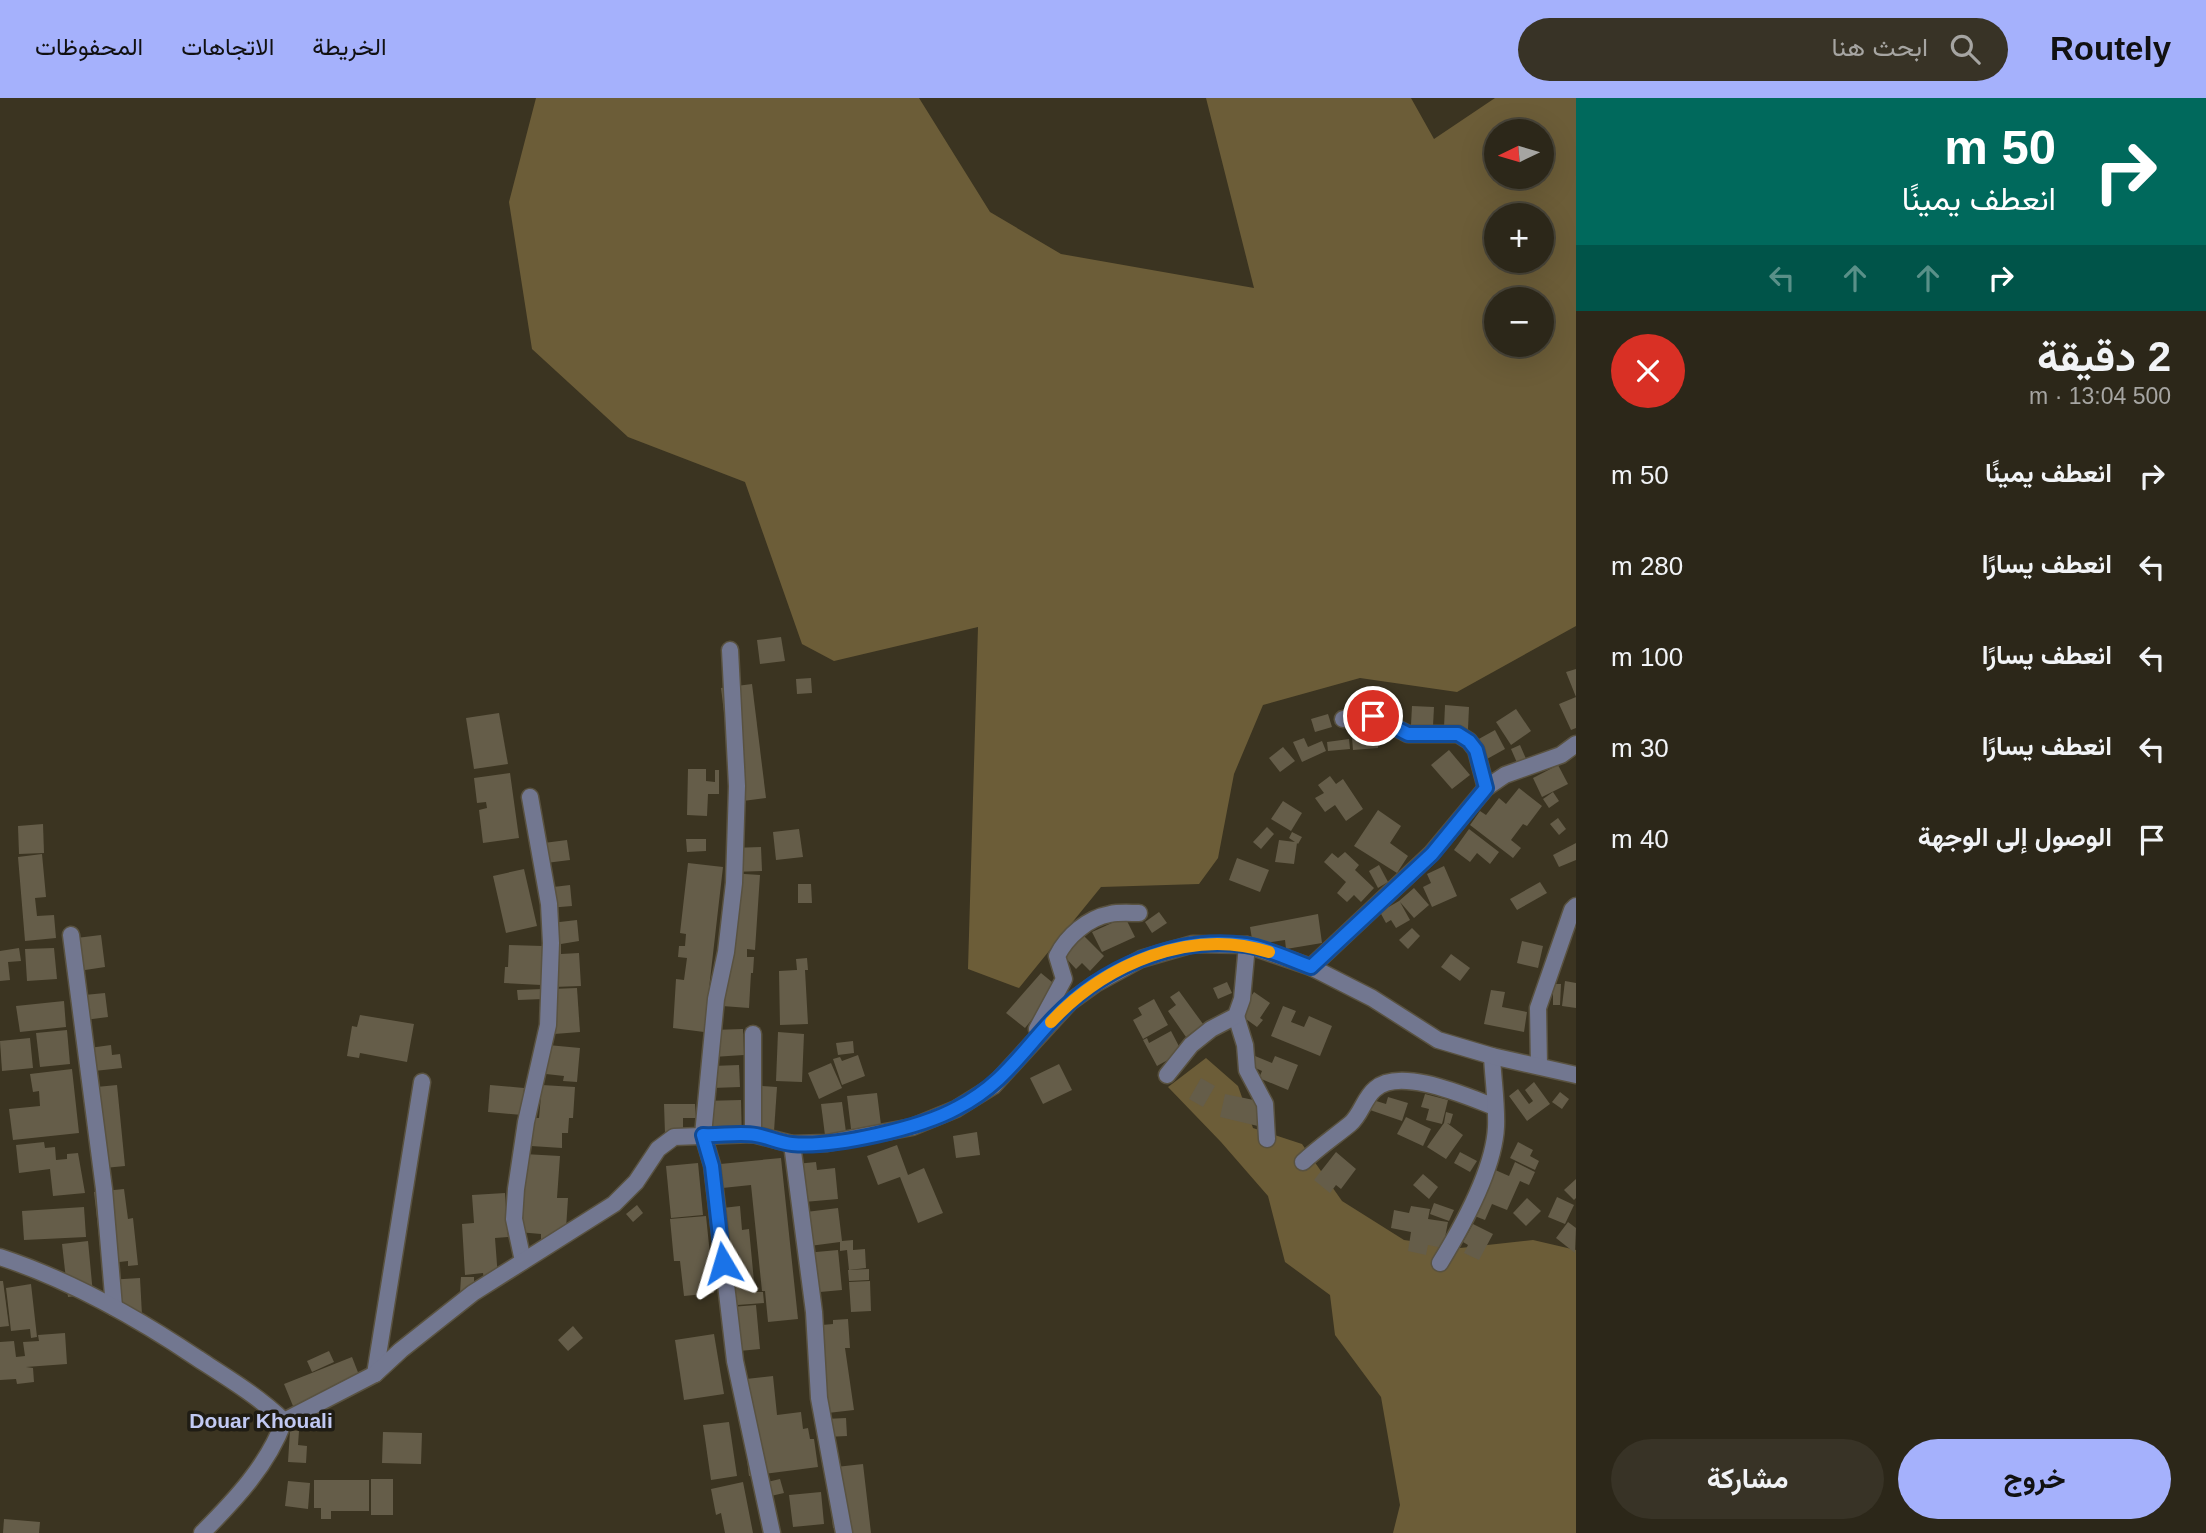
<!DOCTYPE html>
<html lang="ar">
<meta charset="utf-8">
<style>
:root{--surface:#2c2719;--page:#383326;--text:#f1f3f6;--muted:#a6a5a2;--line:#484438;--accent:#a5b1fc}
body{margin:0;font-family:Arial,Vazirmatn,sans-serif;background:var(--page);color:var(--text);direction:rtl;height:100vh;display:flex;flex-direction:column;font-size:26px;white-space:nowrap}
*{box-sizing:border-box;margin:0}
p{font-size:23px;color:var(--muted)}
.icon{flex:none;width:38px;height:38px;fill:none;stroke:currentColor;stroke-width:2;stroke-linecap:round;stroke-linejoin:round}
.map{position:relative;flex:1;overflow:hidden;direction:ltr}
.panel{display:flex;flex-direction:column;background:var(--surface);width:630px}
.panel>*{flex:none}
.banner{background:#00695c;color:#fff;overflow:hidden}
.needle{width:46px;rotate:265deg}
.fabs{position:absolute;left:1484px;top:21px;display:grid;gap:14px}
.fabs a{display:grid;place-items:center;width:70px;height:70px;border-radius:50%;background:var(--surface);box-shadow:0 7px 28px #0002,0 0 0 2px var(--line);font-size:35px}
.pin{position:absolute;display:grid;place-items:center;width:60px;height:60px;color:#fff;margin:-30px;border:4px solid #fff;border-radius:50%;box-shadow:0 2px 7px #0007}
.me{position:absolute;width:77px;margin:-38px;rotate:353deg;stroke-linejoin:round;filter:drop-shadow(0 0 5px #0008)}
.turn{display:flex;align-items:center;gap:24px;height:147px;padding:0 35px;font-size:32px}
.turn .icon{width:91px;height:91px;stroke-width:2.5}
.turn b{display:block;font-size:49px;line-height:60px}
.lanes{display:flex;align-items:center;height:66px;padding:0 35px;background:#0003;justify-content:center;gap:35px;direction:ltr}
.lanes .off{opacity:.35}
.round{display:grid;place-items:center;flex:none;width:74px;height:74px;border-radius:37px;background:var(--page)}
.headline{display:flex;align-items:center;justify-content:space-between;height:119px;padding:0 35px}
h1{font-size:42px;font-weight:700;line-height:52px}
.cta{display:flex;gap:14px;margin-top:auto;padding:14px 35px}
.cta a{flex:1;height:80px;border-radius:42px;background:var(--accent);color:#111;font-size:28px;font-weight:700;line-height:80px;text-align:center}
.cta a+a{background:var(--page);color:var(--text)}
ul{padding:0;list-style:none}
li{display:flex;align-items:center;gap:21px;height:91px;padding:0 35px}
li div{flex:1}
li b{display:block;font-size:26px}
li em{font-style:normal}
header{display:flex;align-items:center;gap:42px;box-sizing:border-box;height:98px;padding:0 35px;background:var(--accent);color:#111}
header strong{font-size:33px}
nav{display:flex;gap:38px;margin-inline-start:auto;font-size:24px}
.search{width:490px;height:63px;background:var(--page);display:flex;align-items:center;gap:18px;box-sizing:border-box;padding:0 24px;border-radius:38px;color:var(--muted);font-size:26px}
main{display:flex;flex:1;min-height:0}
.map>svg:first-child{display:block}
</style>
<header>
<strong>Routely</strong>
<div class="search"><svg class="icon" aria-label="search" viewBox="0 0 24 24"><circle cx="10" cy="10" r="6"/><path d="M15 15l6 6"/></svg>ابحث هنا</div>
<nav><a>الخريطة</a><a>الاتجاهات</a><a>المحفوظات</a></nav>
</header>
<main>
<section class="panel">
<div class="banner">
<div class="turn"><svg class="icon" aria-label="right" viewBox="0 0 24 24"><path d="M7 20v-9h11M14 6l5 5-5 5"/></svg><div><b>50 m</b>انعطف يمينًا</div></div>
<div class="lanes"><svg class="icon off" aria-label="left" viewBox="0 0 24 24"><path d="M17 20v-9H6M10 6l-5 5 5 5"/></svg><svg class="icon off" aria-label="ahead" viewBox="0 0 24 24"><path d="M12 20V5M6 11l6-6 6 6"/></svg><svg class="icon off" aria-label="ahead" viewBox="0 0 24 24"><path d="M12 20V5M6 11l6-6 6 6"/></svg><svg class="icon" aria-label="right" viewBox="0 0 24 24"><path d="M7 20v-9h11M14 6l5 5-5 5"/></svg></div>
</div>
<div class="headline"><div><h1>2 دقيقة</h1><p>500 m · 13:04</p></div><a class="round" style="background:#d93025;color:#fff"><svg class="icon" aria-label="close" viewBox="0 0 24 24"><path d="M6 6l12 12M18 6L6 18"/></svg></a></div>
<ul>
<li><svg class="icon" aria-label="right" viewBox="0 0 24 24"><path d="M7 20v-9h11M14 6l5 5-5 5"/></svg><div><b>انعطف يمينًا</b></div><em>50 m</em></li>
<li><svg class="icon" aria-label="left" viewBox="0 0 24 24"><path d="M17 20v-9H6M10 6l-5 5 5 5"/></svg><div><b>انعطف يسارًا</b></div><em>280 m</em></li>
<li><svg class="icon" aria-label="left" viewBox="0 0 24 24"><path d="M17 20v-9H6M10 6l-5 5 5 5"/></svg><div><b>انعطف يسارًا</b></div><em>100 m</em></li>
<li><svg class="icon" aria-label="left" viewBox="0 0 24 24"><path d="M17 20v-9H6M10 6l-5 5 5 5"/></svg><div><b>انعطف يسارًا</b></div><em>30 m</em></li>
<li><svg class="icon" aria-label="arrive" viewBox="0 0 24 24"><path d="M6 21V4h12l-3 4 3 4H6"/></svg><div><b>الوصول إلى الوجهة</b></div><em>40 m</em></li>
</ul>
<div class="cta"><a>خروج</a><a>مشاركة</a></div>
</section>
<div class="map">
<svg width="1576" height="1435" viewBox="0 0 1576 1435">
<rect width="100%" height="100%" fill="#3b3421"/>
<g fill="#6c5d38" fill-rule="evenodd">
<path d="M536,0H919L990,114L1061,156L1254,190L1206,0H1411L1434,41L1495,0H1576V528L1457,594L1360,580L1263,607L1234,676L1218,760L1199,786L1101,789L1019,890L968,871L978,529L834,563L802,546L745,384L628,339L532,251L509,104ZM1496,33H1542V79H1496ZM1496,117H1542V163H1496ZM1496,201H1542V247H1496Z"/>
<path d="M1206,960L1238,988L1253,1030L1302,1046L1342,1103L1404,1142L1460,1150L1533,1142L1576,1152V1435H1393L1400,1407L1381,1299L1335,1237L1330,1197L1285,1164L1268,1098L1221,1044L1168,989Z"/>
</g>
<g fill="#655d49">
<path d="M781,539L785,563L760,566L757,542Z"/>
<path d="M1576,571V630L1571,632L1559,606L1576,599L1566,574Z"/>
<path d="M811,580L812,595L797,596L796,581Z"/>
<path d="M752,586L766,700L735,704L721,590Z"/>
<path d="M1445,607L1469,609L1468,631L1444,630Z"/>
<path d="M1412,608L1434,609L1433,628L1411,627Z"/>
<path d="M1516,611L1531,633L1511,647L1496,624Z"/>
<path d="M499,615L508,666L474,671L466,620Z"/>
<path d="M1328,616L1332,629L1315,634L1311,621Z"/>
<path d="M1377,625L1378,650L1353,652L1351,627Z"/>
<path d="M1495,632L1505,651L1487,661L1477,642Z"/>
<path d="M1304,640L1308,649L1322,643L1326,653L1302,664L1293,644Z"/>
<path d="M1349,641L1350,651L1328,653L1327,644Z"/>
<path d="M1520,647L1527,663L1518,667L1511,651Z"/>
<path d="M1283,649L1295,663L1280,674L1269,660Z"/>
<path d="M1449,652L1470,677L1452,691L1431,667Z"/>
<path d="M1558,667L1568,686L1542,699L1533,680Z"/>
<path d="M688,671H706V683L715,684V672H719V696H708L707,718L687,717Z"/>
<path d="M510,675L519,740L483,745L479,712L487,710L486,704L477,705L474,680Z"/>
<path d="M1330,678L1336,686L1343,681L1363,711L1346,723L1335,707L1325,714L1315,700L1324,695L1318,687Z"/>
<path d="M1519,690L1542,708L1527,728L1523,726L1511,742L1521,750L1513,760L1470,727L1480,713L1486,717L1499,700L1506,706Z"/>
<path d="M1553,694L1559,703L1549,710L1543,701Z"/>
<path d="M1283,703L1302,715L1291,733L1271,721Z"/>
<path d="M1378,712L1401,728L1390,745L1408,758L1397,775L1354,748Z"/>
<path d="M1558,720L1566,731L1559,737L1550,726Z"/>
<path d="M43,726L44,755L19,756L18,728Z"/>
<path d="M1267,729L1274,736L1261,751L1253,744Z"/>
<path d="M799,731L803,759L776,762L773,734Z"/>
<path d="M1469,731L1499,754L1490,766L1477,755L1470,764L1454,752Z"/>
<path d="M1292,734L1302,739L1298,746L1297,745L1294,766L1275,764L1279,742L1295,744L1289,740Z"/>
<path d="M686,741H706V753L687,754Z"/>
<path d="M567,742L570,762L538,766L536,746Z"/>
<path d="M1576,745V762L1559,769L1553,757Z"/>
<path d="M761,749L762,773L732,774L731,750Z"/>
<path d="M1345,754L1359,767L1355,772L1374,790L1361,804L1354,797L1347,804L1337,795L1346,784L1324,764L1332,755L1338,760Z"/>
<path d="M42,756L46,799L35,800L37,818L54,817L56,840L25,843L18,759Z"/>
<path d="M1237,760L1269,772L1260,794L1229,782Z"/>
<path d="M688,765L723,769L704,934L673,930L676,881L684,882L687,860L678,859L679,848H685L686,836L680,835Z"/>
<path d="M1379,767L1388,784L1378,790L1369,773Z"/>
<path d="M1444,768L1457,798L1432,809L1423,789L1431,785L1427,776Z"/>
<path d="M524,771L537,828L506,835L493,778Z"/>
<path d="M729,775L760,777L755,852L747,851V859H754L753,875H751L749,910L722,908Z"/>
<path d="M1540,784L1547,795L1517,812L1510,801Z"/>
<path d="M798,786H811L812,805H798Z"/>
<path d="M570,787L572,808L548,810L545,790Z"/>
<path d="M1414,790L1429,807L1414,820L1400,804L1410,822L1396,830L1391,822L1386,825L1380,814L1399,803Z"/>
<path d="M1159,814L1167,825L1152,835L1145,824Z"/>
<path d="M1318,816L1322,845L1286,851L1285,842L1253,847L1250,829Z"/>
<path d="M1125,819L1135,839L1102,854L1092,834Z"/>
<path d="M577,822L579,843L561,846V856L579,855L581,888L553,889L551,825Z"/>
<path d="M1412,830L1420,838L1408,851L1399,842Z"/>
<path d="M101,837L105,869L72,874L68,841Z"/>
<path d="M1083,837L1104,858L1090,873L1082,865L1076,871L1063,857Z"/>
<path d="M1522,843L1543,848L1538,870L1517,865Z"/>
<path d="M509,847L543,848L541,887L504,885L505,869H508Z"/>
<path d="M19,850L21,863L8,864L10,882L0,883V853Z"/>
<path d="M54,850L57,881L27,883L25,851Z"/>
<path d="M1451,856L1470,870L1460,883L1441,869Z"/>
<path d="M807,860L808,872H805L808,926L780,927L779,873L797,872L796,861Z"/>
<path d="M1041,875L1058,889L1025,930L1006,915Z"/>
<path d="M1565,883L1576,885V910L1562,908Z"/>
<path d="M1227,884L1232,895L1218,901L1213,890Z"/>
<path d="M1553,886H1561L1560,907H1553Z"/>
<path d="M577,890L580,934L554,936L551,891Z"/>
<path d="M543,891V901L518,902L517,892Z"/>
<path d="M1491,892L1505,894L1502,909L1527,914L1524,934L1484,926Z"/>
<path d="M1179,893L1203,926L1186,939L1168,913L1176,907L1170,899Z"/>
<path d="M1254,894L1270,905L1260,920L1263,922L1257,929L1239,916Z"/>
<path d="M105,895L108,919L77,923L74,898Z"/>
<path d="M1154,901L1168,927L1143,941L1133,922L1142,917L1138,910Z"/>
<path d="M64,903L66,929L20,934L16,908Z"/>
<path d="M1283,908L1296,913L1291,924L1304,929L1309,918L1332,928L1320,958L1271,938Z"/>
<path d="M360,917L414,926L407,964L360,955L359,960L347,958L352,928L357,929Z"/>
<path d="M743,931L744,957L713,959L712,932Z"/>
<path d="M67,932L70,966L40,969L36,935Z"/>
<path d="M1171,933L1182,954L1157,968L1143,942L1147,940L1149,945Z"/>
<path d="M778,934L804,936L802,984L776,983Z"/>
<path d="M30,940L33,970L2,973L0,943Z"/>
<path d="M853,943L854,955L838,957L836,945Z"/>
<path d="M111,947L112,957L120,956L122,970L85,974L82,951Z"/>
<path d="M548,947L580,950L577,984L563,983L564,978L546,976Z"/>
<path d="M858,957L865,978L842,987L833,961L840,959L842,963Z"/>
<path d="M1255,958L1272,965L1275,958L1298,967L1288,992L1259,980L1262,973L1251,968Z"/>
<path d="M831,965L842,990L819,1001L808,975Z"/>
<path d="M1059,966L1072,992L1043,1006L1030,980Z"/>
<path d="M739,967L740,989L712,990V968Z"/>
<path d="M72,971L79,1035L13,1042L9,1011L40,1008L39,993L33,994L30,976Z"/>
<path d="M1201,980L1215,988L1203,1009L1189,1001Z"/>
<path d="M1534,984L1550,1006L1527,1023L1509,998L1518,991L1529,1006L1533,1003L1525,992Z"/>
<path d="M117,987L125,1068L94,1071L86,990Z"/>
<path d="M490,987L524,990L522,1017L488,1014Z"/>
<path d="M542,987L575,989L573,1020H569L568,1035H562V1050L531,1048L533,1020H539Z"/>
<path d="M750,987L777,989L773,1048L746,1045Z"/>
<path d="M1560,994L1569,1001L1562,1011L1552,1004Z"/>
<path d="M877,995L882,1035L852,1039L847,998Z"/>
<path d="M1225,996L1268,1005L1262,1029L1220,1019Z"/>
<path d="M1425,996L1448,1002L1442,1026L1426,1022L1429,1011L1421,1009Z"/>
<path d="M1388,999L1408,1005L1402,1023L1370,1012L1373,1002L1386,1006Z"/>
<path d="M741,1002L742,1043L704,1045L703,1003Z"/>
<path d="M842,1004L847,1042L826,1045L821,1006Z"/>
<path d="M664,1006H695L696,1020H683V1036H665Z"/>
<path d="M1446,1014L1453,1016L1450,1026L1447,1025L1463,1037L1446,1061L1427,1049L1444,1025Z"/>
<path d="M1406,1019L1431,1031L1423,1048L1397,1036Z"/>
<path d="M977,1034L980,1057L956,1060L953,1038Z"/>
<path d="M44,1044L45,1050L55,1049L56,1062L67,1061V1056L78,1055L85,1095L53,1098L50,1071L19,1075L16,1047Z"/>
<path d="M1518,1044L1533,1052L1530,1058L1539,1063L1535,1072L1510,1060Z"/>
<path d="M897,1047L908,1077L924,1070L943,1115L918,1125L900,1079L878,1087L867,1058Z"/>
<path d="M1336,1054L1356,1071L1341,1091L1336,1087L1330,1095L1314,1082Z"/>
<path d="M1460,1054L1477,1063L1470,1074L1454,1065Z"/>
<path d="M524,1056L560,1058L557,1100H568L565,1146L541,1145V1136L518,1134Z"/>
<path d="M781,1060L798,1221L768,1224L765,1193H762L751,1087L713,1091L710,1067Z"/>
<path d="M816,1064L817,1072L835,1070L838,1101L804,1104L796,1066Z"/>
<path d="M1515,1064L1535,1074L1529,1087L1520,1083L1507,1112L1492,1106L1485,1122L1472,1117L1493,1071L1509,1078Z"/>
<path d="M698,1065L703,1117L671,1120L666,1068Z"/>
<path d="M1423,1076L1438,1089L1429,1101L1413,1087Z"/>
<path d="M1576,1081V1100L1574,1102L1564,1092Z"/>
<path d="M124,1091L128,1121L133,1120L138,1167L128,1168V1163L102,1166L94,1094Z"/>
<path d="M505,1095L508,1139L495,1140L498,1180L484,1181L483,1175L465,1177L462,1126L474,1125L472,1097Z"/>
<path d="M1557,1099L1574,1107L1565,1126L1548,1119Z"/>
<path d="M1527,1100L1541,1113L1526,1128L1513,1115Z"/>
<path d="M1434,1105L1454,1112L1449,1123L1430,1116Z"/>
<path d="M637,1107L643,1115L633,1124L626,1116Z"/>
<path d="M740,1108L742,1132L749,1131L755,1194H763L764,1205L724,1208L714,1111Z"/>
<path d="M1411,1108L1430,1111L1428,1121L1448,1124L1443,1150L1428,1147L1426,1157L1408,1153L1411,1134L1391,1130L1394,1112L1409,1115Z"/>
<path d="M84,1109L86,1139L24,1142L22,1113Z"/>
<path d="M838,1110L842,1143L853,1142V1152L865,1151L866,1170L849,1172L847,1152L840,1153V1144L802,1149L798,1115Z"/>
<path d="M706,1118L714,1195L684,1198L680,1163H674L670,1121Z"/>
<path d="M1568,1124L1576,1130L1575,1155L1556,1140Z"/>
<path d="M1473,1126L1493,1136L1479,1162L1464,1155L1468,1147L1463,1144Z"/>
<path d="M88,1143L93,1196L68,1199L62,1146Z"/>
<path d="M838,1152L842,1192L809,1195L805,1155Z"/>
<path d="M869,1171V1182L849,1183L848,1172Z"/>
<path d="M461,1179H474V1195H460Z"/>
<path d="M140,1180L142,1217L109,1218L107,1182Z"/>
<path d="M0,1183H3L9,1228L0,1229Z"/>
<path d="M870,1183L871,1213L851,1214L849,1184Z"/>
<path d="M31,1186L37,1239L31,1240L30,1231L11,1233L6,1190Z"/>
<path d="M756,1207L760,1251L729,1254L731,1209Z"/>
<path d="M848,1221L850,1250H845L854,1312L819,1316L811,1228L833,1226V1222Z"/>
<path d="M573,1228L583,1240L568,1253L558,1242Z"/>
<path d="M65,1235L67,1266L26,1269L33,1270L34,1284L17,1286L16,1281L0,1282V1244L14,1243L16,1259L25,1258L23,1244L39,1243L38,1237Z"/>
<path d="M714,1236L724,1296L684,1302L675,1242Z"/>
<path d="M329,1253L334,1264L312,1274L307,1263Z"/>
<path d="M352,1259L361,1282L293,1308L284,1286Z"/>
<path d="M773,1278L777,1317L801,1314L803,1331L808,1330L810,1341H814L818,1369L749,1378L737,1282Z"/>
<path d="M846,1320L847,1338L826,1339L825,1321Z"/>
<path d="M729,1324L737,1378L711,1382L703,1327Z"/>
<path d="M290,1332L299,1333L298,1347L307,1348L306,1365L288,1364Z"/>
<path d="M383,1334L422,1335L421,1366L382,1365Z"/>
<path d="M863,1366L871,1435H838L837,1429L833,1430L827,1370Z"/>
<rect x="371" y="1381" width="22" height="36"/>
<path d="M780,1381L784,1395L758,1401L755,1387Z"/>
<path d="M314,1382H369V1413H331V1421H321V1410H314Z"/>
<path d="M288,1383L310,1385L308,1411L285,1408Z"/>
<path d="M743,1384L753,1435H725L721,1415L716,1417L711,1391Z"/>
<path d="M821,1394L824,1426L793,1429L789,1397Z"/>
<path d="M4,1421L40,1424L39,1435H3Z"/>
</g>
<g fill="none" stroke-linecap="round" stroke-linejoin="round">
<defs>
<g id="minor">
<path d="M730,552L737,688L734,785L726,854L716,901L703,1037L712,1067L735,1263L772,1435"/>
<path d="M1343,621L1373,618L1408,636H1458L1469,643L1476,652L1486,690"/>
<path d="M71,837L104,1091L114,1209"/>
<path d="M1311,869L1431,756L1486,690L1505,677L1561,657L1576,646"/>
<path d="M1236,918L1245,947L1247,972L1265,1006L1267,1041"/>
<path d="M1037,931L1064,881L1057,858C1067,838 1088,820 1110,816C1119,814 1130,815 1139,815"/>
<path d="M1539,968L1538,910L1572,812L1576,808"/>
<path d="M1167,977L1191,947L1211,931L1236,918L1242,901L1247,847"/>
<path d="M753,1036V936"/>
<path d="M792,1046L814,1214L819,1300L844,1435"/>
<path d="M1303,1064C1318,1050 1334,1039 1350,1026C1361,1017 1364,1000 1375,991C1400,968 1468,999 1495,1009"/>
<path d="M0,1159C70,1182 136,1219 197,1260C228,1280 258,1298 284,1323C268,1367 235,1402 202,1435"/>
<path d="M523,1163L514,1121L516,1091L526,1024L548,927L551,845L549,806L530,699"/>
<path d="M1440,1165C1462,1129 1494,1072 1496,1029C1497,1006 1493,981 1492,958"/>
<path d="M375,1276L422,984"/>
<path d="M284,1323L375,1276L401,1252L473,1195L614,1106L636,1084L658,1051L674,1039L753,1036L792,1046L827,1045L912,1029L956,1011L993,988L1070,904L1095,886L1141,861L1193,846L1247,847L1311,869L1372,900L1438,942L1492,958L1576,977"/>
</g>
</defs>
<use href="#minor" stroke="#595240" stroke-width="19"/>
<use href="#minor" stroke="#727790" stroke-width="16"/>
</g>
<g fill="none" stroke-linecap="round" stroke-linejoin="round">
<defs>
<path id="route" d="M723,1165L712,1068L703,1037C720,1038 739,1034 756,1037C768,1039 780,1045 792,1046C833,1050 921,1030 957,1010C1003,986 1020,956 1054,920C1101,870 1176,837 1246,847C1267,850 1291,862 1311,869L1432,756L1486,690L1476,652L1469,643L1458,636H1408L1373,618"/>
</defs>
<use href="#route" stroke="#114b97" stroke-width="18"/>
<use href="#route" stroke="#1a73e8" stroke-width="12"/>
<path stroke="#f59e0b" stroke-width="12" d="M1051,924C1105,866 1191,829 1269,854"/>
</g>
<g text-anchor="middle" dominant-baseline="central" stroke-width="7" stroke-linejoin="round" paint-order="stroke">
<g font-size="21" font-weight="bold" fill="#c1c9f3" stroke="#1f1c14">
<text x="261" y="1322">Douar Khouali</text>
</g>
</g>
</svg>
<div class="fabs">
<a><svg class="needle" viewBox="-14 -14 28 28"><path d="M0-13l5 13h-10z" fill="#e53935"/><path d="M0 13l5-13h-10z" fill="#a6a5a2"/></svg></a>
<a>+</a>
<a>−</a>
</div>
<div class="pin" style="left:1373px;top:618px;background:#d93025"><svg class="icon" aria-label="arrive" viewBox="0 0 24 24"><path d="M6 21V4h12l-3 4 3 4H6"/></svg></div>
<svg class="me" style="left:723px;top:1165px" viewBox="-20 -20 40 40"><path d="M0-17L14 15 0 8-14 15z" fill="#1a73e8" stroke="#fff" stroke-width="4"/></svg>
</div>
</main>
